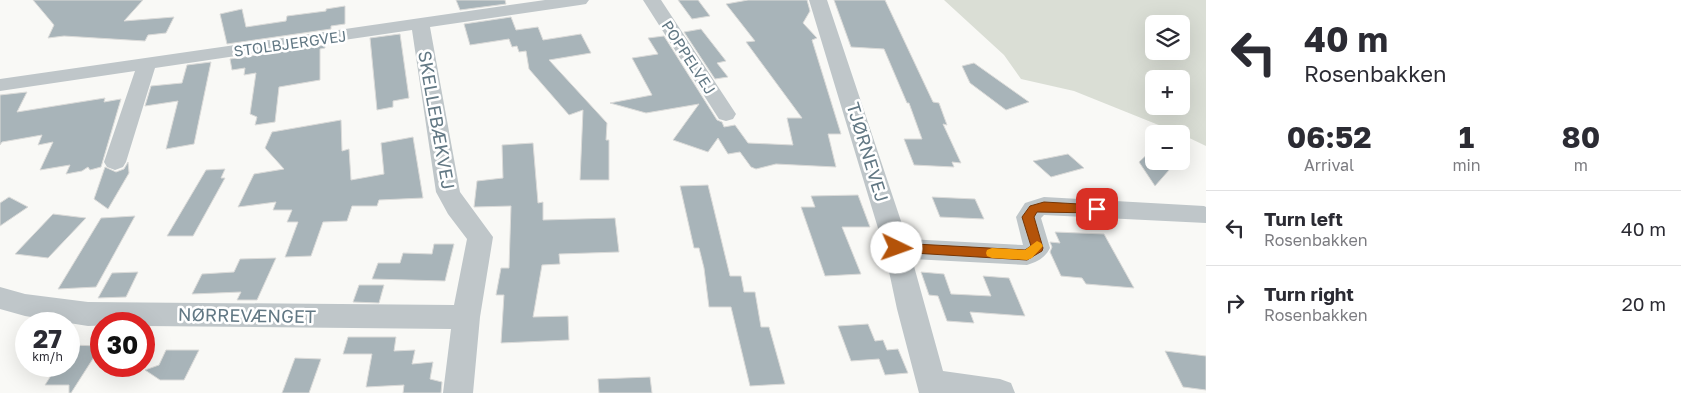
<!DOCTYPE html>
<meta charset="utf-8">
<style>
:root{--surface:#fff;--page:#f2f2f3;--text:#2b2b33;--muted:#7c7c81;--line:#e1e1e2}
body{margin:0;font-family:"Golos Text",sans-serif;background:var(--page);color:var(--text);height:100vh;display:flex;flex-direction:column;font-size:19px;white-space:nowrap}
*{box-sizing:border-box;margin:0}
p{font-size:16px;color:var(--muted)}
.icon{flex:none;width:28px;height:28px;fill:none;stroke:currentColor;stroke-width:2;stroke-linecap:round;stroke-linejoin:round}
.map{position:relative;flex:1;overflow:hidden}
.details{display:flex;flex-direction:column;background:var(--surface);width:475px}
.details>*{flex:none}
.banner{background:#fff;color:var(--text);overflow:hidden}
.controls{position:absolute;left:1145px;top:15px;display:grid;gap:10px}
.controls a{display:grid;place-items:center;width:45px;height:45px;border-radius:8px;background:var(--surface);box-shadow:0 5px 20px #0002;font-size:25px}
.speed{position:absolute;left:15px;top:312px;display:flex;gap:10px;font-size:25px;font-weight:700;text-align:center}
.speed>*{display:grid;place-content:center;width:65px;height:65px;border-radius:50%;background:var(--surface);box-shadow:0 5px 20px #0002;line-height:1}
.speed small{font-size:12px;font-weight:400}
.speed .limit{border:8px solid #d22;background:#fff;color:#111}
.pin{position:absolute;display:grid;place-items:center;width:42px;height:42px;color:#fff;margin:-21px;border-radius:10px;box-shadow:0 2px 8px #0006}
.me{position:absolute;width:55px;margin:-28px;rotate:93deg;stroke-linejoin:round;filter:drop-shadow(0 0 4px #0008)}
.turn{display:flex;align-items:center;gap:18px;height:105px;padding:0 15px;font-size:22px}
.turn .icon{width:65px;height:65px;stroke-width:2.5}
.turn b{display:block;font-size:35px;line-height:42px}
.eta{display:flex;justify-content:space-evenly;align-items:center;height:85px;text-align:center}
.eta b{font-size:30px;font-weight:700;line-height:35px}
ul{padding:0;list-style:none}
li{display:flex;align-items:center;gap:15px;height:75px;padding:0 15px;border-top:1px solid var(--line)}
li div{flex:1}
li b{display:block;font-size:19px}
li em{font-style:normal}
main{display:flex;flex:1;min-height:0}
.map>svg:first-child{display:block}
</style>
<main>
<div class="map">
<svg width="1206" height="393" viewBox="0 0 1206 393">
<rect width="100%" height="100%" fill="#f9f9f6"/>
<path fill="#daded5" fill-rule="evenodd" d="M944,0H1206V146L1181,134L1074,91L1021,79L1004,55ZM1154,24H1181V51H1154ZM1154,79H1181V106H1154Z"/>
<g fill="#a8b4b9" stroke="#dbdbd9">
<path d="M33,0H143L124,21L174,17L166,33L148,35L145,41L64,36L48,38L54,25Z"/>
<path d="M456,0H505L506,4L460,10Z"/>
<path d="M678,0H698L710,16L692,19Z"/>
<path d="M748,0H807L810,11L803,23L817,38L812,40L841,134H828L836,167L776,164L756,169L751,167L740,152L728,154L718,138L708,152L673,140L699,104L646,113L610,103L652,95L632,58L658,54L648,38L664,36L717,120L722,122L724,127L735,125L748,143L793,145L787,118H802L746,42L755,41L726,4Z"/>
<path d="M834,0H885L933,102L939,103L947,125L943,124L961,163L952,162L954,167L914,165L904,139H922L909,103H907L884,49L851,47Z"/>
<path d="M345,6V24L331,26V29L227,44L220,14L242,9L246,27L286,21L287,16L326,11V9Z"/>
<path d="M511,17L516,30L538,27L543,40L581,34L591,53L549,60L607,123L606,140H609V180H580L583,110L569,115L529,69L526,51L519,52L517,46L512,47L509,39L470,45L464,24Z"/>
<path d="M701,29L726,61L717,63L728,77L715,79L684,32Z"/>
<path d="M400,34L409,98L393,101V107L377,110L370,38Z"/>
<path d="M325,45V48L320,49V80L279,87L275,122L255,125L257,117L250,114L256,73L244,75L245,68L232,70L230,59Z"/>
<path d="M211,62L194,144L166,149L178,101L145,106L151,86L182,83L187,65Z"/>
<path d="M974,63L1029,102L1006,110L970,83L962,66Z"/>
<path d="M27,92L17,112L105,98L104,102L121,99L101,167L90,170L88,167L82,171L66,174L70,165L40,170L53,142L38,145L42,135L2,142L0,145V95Z"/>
<path d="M341,120L342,151L349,149L351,180L384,174L381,143L413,137L423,198L379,200L377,206H352L347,221L323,222L311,256L285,257L298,222H287L292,210H273L276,202L238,207L254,174L284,169L265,148L272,132Z"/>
<path d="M533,143L538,203L543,202V220L615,218L619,252L559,254L560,264L542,265L533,317L568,316L569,340L501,343L504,295H496L501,268H509L511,206L474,207L477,181L503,178L502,145Z"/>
<path d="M1154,148V161H1177L1155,186L1139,162Z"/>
<path d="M1068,154L1084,168L1051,177L1033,161Z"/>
<path d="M128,162L129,173L108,209L94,199L105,167L116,172L124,169Z"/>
<path d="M225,169L221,178H225L193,236H167L206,170Z"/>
<path d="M708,185L730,276H741L744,292H755L761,327H769L785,384L750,386L731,307H709L704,268L699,248H694L680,186Z"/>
<path d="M858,195L870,227H842L861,274L825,276L801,207H815L811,196Z"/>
<path d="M9,197L28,207L0,226V203Z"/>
<path d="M932,197L975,199L984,219L940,217Z"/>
<path d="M53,214L86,218L48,258L15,254Z"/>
<path d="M135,216L96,287L58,289L101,218Z"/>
<path d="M1055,232L1104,234L1134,288L1086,284L1082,278L1061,276L1050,252L1052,247L1050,242L1060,243Z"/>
<path d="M434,244H454L445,281L372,279L378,263H400L403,253L432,254Z"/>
<path d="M276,258L257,300H237L241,292L192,294L202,274L234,272L240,259Z"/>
<path d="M138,272L126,297L98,298L112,273Z"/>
<path d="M921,272L944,274L951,294L991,296L983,276L1009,278L1025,316L970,312L974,323L947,321L938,296L929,295Z"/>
<path d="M359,285H384L379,303L353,302Z"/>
<path d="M868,324L875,341L883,340L887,350L898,349L908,373L885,375L879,359L851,361L838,326Z"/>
<path d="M348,337H396L394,351L415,350L412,364L433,362L430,379L442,382L441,393H403L404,385L366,387L372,354H343Z"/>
<path d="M69,345L101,346L71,393H69V385H45L57,366H69Z"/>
<path d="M166,350H199L184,380H160L145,370L159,365Z"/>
<path d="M1165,351L1206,356V390L1183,387Z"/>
<path d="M295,358L321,359L309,393H282Z"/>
<path d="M650,377L652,393H599L598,379Z"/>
</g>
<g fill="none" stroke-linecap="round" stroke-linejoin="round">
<g fill="#bfc6c9" fill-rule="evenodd">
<path d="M545,0H589L586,4L580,5L430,27L460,192L493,237L480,317L473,393H443L451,329L144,326V324L88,326L25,316L0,309V287L25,294L88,302L454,305L467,239L448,214L436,192L412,30L155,68L126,162L123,167L115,170L107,167L104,162L135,71L0,91V79Z"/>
<path d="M643,0H661L736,114L733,119L726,121L719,119Z"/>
<path d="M809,0H827L907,239L1023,245L1016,217L1025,203L1044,197L1204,206L1206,207V223L1044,215L1041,218L1050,248C1045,258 1037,262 1027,265L912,259L943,371L1000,379L1011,383L1015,393H919L897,309L884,248Z"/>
</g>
</g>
<path fill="#b45309" stroke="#753606" d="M1044,202L1097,205L1103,209L1097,213L1037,212L1034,217L1043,248L1042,251L1027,260L897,252L893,251L891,248L893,244L897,243L1025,250L1031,246L1022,217L1030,206Z"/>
<path fill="#f59e0b" d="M1037,241L1041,243L1043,246L1032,258L1027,260L992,258L987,256L986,253L987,250L992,248L1025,250Z"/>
<g text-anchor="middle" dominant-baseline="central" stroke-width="5" stroke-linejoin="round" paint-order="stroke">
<g font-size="15" fill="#627884" stroke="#fff">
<text transform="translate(290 43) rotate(-8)">STOLBJERGVEJ</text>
<text transform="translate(689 57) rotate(57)">POPPELVEJ</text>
</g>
<g font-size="18" fill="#627884" stroke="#fff">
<text transform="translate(437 120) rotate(80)">SKELLEBÆKVEJ</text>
<text transform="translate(868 152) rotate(73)">TJØRNEVEJ</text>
<text transform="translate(247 315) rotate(1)">NØRREVÆNGET</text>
</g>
</g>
</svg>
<div class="controls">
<a><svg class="icon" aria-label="layers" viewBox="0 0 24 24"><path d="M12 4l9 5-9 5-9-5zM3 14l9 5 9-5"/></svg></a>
<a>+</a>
<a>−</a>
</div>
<div class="speed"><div>27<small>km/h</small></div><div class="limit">30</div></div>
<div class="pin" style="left:1097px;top:209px;background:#d93025"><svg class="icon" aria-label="arrive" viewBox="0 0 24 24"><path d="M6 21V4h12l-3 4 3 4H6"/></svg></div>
<svg class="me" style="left:897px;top:248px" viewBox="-20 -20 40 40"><circle r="19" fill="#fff"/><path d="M0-13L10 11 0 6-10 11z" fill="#b45309"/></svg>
</div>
<section class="details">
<div class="banner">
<div class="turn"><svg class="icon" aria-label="left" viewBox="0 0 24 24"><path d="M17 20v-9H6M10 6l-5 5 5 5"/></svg><div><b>40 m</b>Rosenbakken</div></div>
</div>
<div class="eta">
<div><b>06:52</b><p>Arrival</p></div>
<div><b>1</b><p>min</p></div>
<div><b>80</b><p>m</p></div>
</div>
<ul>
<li><svg class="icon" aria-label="left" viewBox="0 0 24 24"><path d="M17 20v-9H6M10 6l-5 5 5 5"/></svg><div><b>Turn left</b><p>Rosenbakken</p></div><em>40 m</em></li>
<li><svg class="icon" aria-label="right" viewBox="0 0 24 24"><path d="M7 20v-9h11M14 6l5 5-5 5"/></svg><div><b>Turn right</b><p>Rosenbakken</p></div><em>20 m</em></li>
</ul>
</section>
</main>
